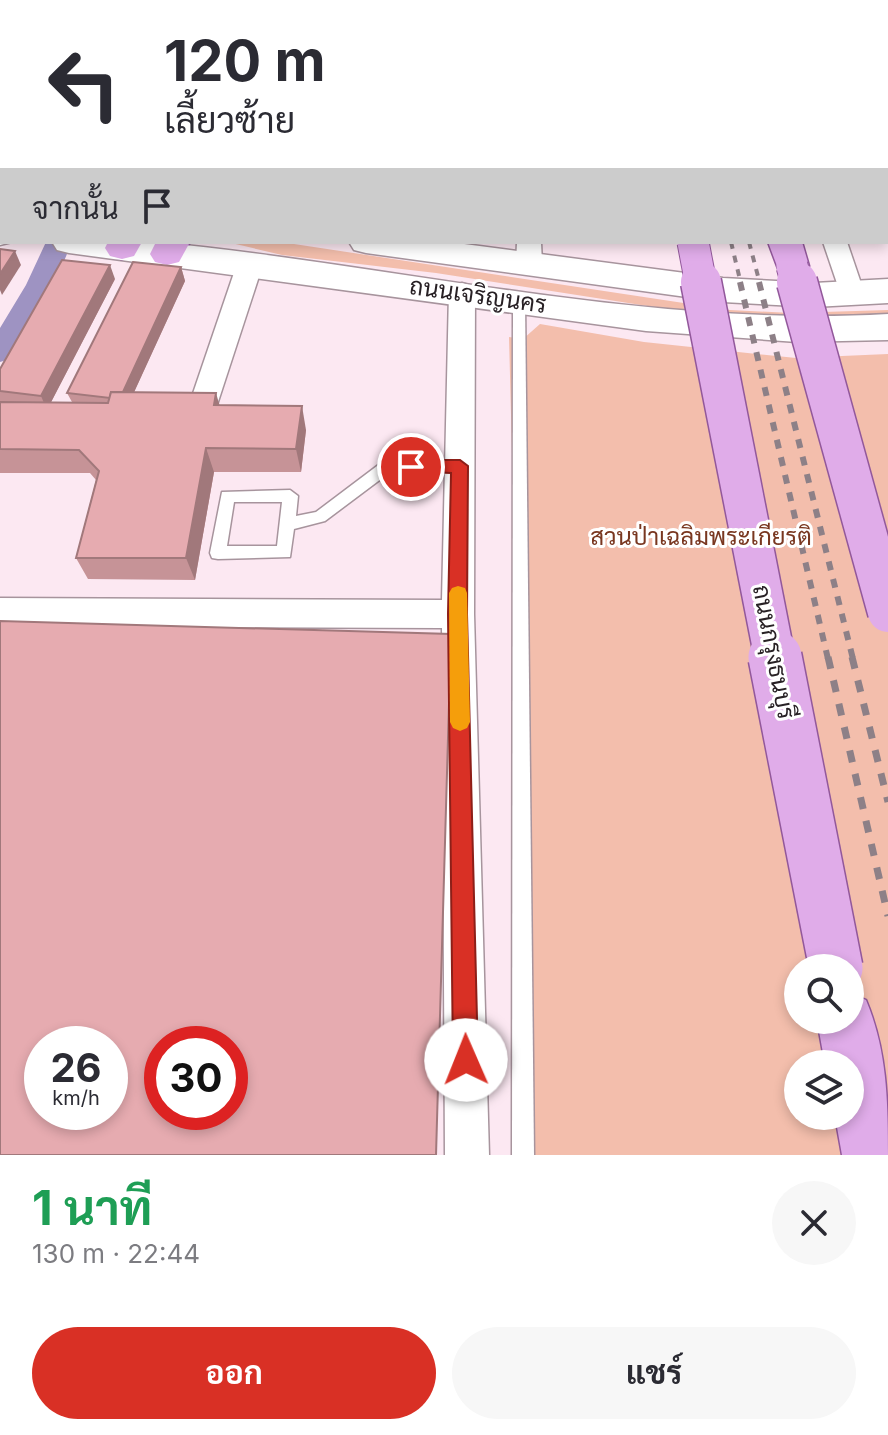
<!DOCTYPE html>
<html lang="th">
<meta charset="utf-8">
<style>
:root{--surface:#fff;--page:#f7f7f7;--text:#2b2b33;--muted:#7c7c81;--accent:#d93025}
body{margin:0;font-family:Inter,Sarabun,sans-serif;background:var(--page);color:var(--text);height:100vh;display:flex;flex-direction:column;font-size:30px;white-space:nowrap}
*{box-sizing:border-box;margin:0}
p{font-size:26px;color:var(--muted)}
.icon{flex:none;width:44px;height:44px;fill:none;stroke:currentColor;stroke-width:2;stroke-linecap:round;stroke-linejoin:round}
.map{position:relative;height:1155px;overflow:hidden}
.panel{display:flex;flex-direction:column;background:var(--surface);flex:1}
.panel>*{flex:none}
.hud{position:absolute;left:0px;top:0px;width:888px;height:244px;box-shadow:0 4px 12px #0003;background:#fff;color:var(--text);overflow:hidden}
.fabs{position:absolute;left:784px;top:954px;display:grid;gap:16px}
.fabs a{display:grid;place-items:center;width:80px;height:80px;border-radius:50%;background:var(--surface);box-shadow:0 4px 12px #0003;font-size:40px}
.speed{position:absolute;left:24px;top:1026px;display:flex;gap:16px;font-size:40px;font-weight:700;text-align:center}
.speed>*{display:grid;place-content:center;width:104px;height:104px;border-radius:50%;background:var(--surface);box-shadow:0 4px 12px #0003;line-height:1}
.speed small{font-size:20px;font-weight:400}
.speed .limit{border:12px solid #d22;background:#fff;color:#111}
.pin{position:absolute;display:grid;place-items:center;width:68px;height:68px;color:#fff;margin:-34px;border:4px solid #fff;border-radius:50%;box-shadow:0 2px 8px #0007}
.me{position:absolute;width:88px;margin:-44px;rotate:359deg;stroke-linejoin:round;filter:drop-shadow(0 0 6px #0008)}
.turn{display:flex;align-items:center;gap:28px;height:168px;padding:0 32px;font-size:36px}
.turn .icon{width:104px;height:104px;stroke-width:2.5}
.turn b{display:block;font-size:56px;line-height:68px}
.then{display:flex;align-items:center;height:76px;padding:0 32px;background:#0003;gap:16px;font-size:30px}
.round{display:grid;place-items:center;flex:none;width:84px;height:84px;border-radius:42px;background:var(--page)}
.overview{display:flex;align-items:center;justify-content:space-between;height:136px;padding:0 32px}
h1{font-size:48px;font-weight:700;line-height:60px;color:#1e9e55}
.cta{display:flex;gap:16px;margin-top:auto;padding:16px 32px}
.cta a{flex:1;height:92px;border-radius:48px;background:var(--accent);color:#fff;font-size:32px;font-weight:700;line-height:92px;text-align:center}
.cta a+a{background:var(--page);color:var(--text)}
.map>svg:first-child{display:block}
</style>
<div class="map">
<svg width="888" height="1155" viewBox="0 0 888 1155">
<rect width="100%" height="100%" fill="#fce8f2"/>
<g fill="#f3beac" fill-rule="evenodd">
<path d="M227,242L294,244L730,310L791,313L888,310V316L826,321L686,312L436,273L282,255Z"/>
<path d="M540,324L644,342L796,358L888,354V1155H530L509,337L523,339ZM798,968H850V1020H798ZM798,1064H850V1116H798Z"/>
</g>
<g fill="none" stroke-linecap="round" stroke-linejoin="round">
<g fill="#9e93c2" fill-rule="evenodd">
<rect x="133" y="0" width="20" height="2"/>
<path d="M46,242H72L54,285L10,359L0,362V328L26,285Z"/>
</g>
<defs>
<g id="service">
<path d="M519,297L525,301L534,1155H512L513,301Z"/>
<path d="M460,460L467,466L460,472L389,473L325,521L294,529L290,557L218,559L212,558L210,553L222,492L290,490L298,496L296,516L316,512L381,463ZM234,502H282L277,546H227Z"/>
</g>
<g id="minor">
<rect x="514" y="0" width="20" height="2"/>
<rect x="756" y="0" width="20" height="2"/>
<path d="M517,242H541L542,264L538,270L529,272L520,270L516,264Z"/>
<path d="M823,242H847L865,295L861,301L852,304L843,301Z"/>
<path d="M250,256L259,258L263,264L215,411L211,418L201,422L191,418L187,411L237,264L241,258Z"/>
<path d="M462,283L471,286L475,292L474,614L489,1155H445L442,628L0,626V598L442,600L449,292L453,286Z"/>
</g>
<g id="secondary">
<rect x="0" y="189" width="2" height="20"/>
<path d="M0,223L2,242H12L0,245Z"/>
<path d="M52,242C86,242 121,239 155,242C399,265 642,328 888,314V340L797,342L646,331L69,253L57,250Z"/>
<path d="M349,242H449L723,278L814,283L888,279V303L814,307L723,302L366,253L354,250Z"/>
</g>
<g id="primary">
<rect x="243" y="0" width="26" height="2"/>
<rect x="610" y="0" width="26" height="2"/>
<rect x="704" y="0" width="26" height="2"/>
<path d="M108,242H142L134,256L122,259L110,256L105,248Z"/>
<path d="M156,242H190L179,262L167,265L155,262L150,254Z"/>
<path d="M768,242H802L809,266L804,274L792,277L780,274Z"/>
<path d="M850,993L866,1000C887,1050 888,1101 888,1155H842L835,1116H850V1064H825L817,1020H850Z"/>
</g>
</defs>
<use href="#service" stroke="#a7949d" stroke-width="3"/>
<use href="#minor" stroke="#a7949d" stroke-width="3"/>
<use href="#secondary" stroke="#a7949d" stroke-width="3"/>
<use href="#primary" stroke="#92589b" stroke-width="3"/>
<use href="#service" fill="#fff" fill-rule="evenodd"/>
<use href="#minor" fill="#fff" fill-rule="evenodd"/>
<use href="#secondary" fill="#fff" fill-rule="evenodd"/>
<use href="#primary" fill="#e0ace9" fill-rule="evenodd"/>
<g stroke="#8d8087" stroke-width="4" stroke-dasharray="7 7" stroke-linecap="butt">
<path d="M731,242L741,284"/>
<path d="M749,242L760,284"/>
</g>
<g stroke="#8d8087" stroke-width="6" stroke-dasharray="9 9" stroke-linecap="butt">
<path d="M740,282L828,659"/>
<path d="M759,282L853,659"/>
</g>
<g stroke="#8d8087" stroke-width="7" stroke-dasharray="12 12" stroke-linecap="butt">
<path d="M828,657L888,916"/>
<path d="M852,657L888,802"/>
</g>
<defs>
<g id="primary-bridge-far2">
<path d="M693,242L701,284"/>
<path d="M792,266L797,284"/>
</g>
<g id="primary-bridge-far1">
<path d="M701,282L775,659"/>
<path d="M797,282L888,612"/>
</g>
<path id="primary-bridge" d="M775,657L836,968"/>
</defs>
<use href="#primary-bridge-far2" stroke="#92589b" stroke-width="33" stroke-linecap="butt"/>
<use href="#primary-bridge-far1" stroke="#92589b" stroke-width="43" stroke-linecap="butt"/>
<use href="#primary-bridge" stroke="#92589b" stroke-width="56" stroke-linecap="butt"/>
<use href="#primary-bridge-far2" stroke="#e0ace9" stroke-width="31"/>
<use href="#primary-bridge-far1" stroke="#e0ace9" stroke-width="40"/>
<use href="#primary-bridge" stroke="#e0ace9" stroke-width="53"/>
</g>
<g fill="#c69397">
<path d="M0,0H120L118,2H2V177H0Z"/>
<path d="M770,0H837L836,2H770Z"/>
<path d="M181,267L185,281L134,392L220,405L306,430L301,472H214L195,580L88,579L76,558L96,480L90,473H0V369L115,279L51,402H72L67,393Z"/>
</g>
<g fill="#a1787b">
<path d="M17,0H33L31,2H16Z"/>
<path d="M102,0H120L118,2H101Z"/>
<path d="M15,251L21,265L2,295L0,290V274Z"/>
<path d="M110,265L115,279L47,410L41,396Z"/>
<path d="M181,267L185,281L125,412L120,399Z"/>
<path d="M216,393L223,417L214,405Z"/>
<path d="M302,406L306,430L301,472L296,449Z"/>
<path d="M206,448L214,472L195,580L186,558Z"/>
</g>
<g fill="#e6abb0" stroke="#a1787b" stroke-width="2" fill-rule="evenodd">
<path d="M0,0H17L16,2H2V20L0,22Z"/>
<path d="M30,0H102L101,2H28Z"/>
<path d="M288,0H425L424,2H287Z"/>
<path d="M2,31V66H0V34Z"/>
<rect x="0" y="71" width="2" height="22"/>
<path d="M0,97H2V120L0,119Z"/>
<rect x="0" y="129" width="2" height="35"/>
<path d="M0,249L15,251L0,274Z"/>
<path d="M62,260L110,265L41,396L0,391V369Z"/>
<path d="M133,262L181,267L123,392H111L110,398L67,393Z"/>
<path d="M111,392L216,393L214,405L302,406L296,449L206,448L186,558H76L99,471L79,450L0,449V402L108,403Z"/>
<path d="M0,621L451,634L436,1155H0ZM42,1044H110V1112H42ZM162,1044H230V1112H162Z"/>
</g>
<path fill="#d93025" stroke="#8d1f18" stroke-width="2" d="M411,460H460L468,466L467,614L478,1060L474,1068L466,1072L457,1068L453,1060L448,614L451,473L405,471L402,467Z"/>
<path fill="#f59e0b" d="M458,586L465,588L467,593L470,722L467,728L460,731L453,728L450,722L449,593L452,588Z"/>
<g text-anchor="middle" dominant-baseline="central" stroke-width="6" stroke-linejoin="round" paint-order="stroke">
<g font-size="24" fill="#282125" stroke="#fff">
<text transform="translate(478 295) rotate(8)">ถนนเจริญนคร</text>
<text transform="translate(774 652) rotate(79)">ถนนกรุงธนบุรี</text>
</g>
<g font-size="24" fill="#793720" stroke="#fff">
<text x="701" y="536">สวนป่าเฉลิมพระเกียรติ</text>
</g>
</g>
</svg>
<div class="fabs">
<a><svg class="icon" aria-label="search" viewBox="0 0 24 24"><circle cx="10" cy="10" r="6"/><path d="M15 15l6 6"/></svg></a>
<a><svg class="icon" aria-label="layers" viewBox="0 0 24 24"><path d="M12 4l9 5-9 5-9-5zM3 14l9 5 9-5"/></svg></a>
</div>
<div class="speed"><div>26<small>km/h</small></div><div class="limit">30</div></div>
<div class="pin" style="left:411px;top:467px;background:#d93025"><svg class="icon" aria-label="arrive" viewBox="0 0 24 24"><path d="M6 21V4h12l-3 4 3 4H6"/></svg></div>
<svg class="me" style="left:466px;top:1060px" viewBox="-20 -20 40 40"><circle r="19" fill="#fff"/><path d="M0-13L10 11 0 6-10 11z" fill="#d93025"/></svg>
<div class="hud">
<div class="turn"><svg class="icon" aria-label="left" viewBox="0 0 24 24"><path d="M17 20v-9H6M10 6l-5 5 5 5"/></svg><div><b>120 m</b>เลี้ยวซ้าย</div></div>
<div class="then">จากนั้น<svg class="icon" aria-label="arrive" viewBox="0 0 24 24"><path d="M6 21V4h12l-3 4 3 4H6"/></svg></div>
</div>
</div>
<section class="panel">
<div class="overview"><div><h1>1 นาที</h1><p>130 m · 22:44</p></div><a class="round"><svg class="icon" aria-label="close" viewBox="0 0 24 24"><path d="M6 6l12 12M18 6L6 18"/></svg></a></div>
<div class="cta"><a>ออก</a><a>แชร์</a></div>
</section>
